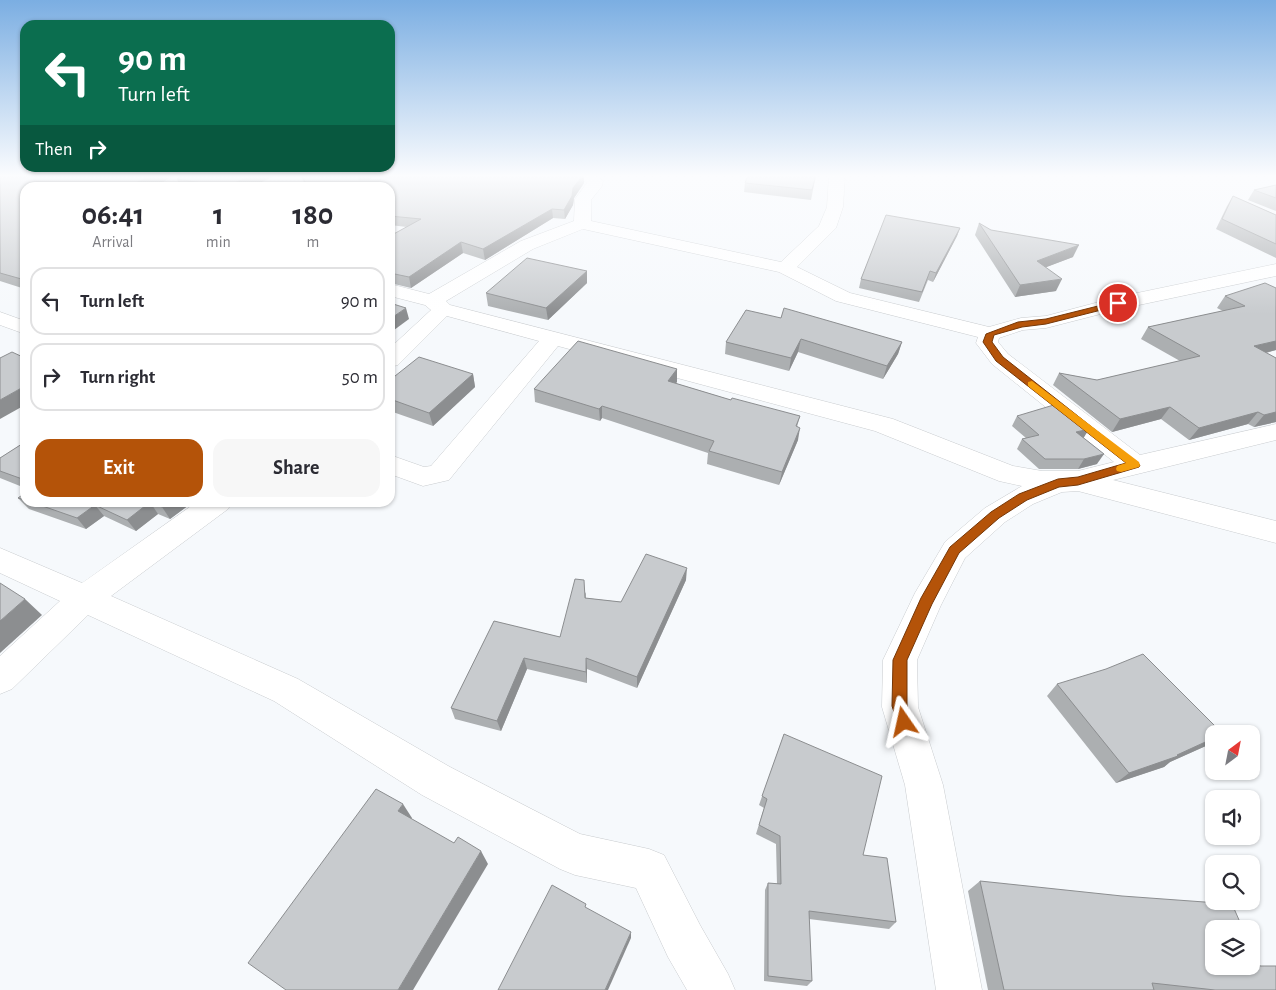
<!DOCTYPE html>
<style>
:root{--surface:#fff;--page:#f7f7f7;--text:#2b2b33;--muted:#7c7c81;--line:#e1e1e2;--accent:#b45309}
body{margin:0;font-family:"Alegreya Sans",sans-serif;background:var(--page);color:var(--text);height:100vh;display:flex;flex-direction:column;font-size:19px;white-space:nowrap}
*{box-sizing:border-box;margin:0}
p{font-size:16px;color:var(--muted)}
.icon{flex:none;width:28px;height:28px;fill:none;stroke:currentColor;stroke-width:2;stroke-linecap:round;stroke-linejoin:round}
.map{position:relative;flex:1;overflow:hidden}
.panel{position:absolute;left:20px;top:182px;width:375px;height:325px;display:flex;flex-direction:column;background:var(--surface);border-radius:15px;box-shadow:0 1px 4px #0004}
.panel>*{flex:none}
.guide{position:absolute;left:20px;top:20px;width:375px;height:152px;border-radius:15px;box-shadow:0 1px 4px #0004;background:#0b6e4f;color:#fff;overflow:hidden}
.needle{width:32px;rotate:32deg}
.tools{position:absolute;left:1205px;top:725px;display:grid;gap:10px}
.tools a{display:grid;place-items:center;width:55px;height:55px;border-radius:10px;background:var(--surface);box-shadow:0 1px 4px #0004;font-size:25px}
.pin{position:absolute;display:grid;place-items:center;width:42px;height:42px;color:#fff;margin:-21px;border:2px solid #fff;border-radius:50%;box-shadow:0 1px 5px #0007}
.me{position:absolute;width:55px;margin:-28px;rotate:349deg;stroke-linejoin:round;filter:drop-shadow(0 0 4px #0008)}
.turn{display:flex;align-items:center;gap:18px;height:105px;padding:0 15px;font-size:22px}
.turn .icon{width:65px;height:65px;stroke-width:2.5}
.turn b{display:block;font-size:35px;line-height:42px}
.then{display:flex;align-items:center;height:48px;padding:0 15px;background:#0003;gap:10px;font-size:19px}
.eta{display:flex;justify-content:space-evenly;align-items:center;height:85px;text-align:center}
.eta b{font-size:30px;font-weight:600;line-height:35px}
.action{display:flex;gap:10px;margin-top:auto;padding:10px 15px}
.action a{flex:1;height:58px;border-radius:15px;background:var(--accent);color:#fff;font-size:20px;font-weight:600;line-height:58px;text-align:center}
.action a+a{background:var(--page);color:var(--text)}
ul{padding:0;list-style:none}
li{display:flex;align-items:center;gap:15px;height:68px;margin:0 10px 8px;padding:0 5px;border:2px solid var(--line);border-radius:15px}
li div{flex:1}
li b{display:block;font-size:19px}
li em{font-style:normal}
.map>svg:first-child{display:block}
</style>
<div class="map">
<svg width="1276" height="990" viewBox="0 0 1276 990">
<rect width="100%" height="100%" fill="#f6f9fc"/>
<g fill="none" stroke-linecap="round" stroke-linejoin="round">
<defs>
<g id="street">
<path d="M177,175H196L178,188H157Z"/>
<path d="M576,175H595L603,181L602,186L591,200V221L781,262L819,226L827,207L829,175H845L843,207L836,228L797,267L850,293L989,327L1021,318L1046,316L1118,297L1276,264V276L1120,309L1046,328L1023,330L999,338L998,342L1008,354L1140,455L1276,424V440L1113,480L1276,521V543L1078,491L1062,492L1033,504L1005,522L965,558L941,605L917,660L918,707L943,785L982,990H936L905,785L882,707L883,660L915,593L945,542L985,508L1022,486L999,481L875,431L558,346L449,480L423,486L390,474V455L424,467L431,466L539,341L447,316L398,365L390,367V348L431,310L425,305L390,296V284L429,294L521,241L574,221L575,199L587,183ZM583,229L779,272L836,301L978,337L976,343L992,364L1114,462L1078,471H1042L1013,466L893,419L450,305L446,301L533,249Z"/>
<path d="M0,312L25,321V334L0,325Z"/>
<path d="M197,502H232L228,509L111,596L298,679L450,767L580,834L649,849L664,855L700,925L728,974L735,990H687L668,957L636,888L575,875L560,869L422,795L274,701L88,615L12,689L0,694V656L60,601L0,573V548L82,583Z"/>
</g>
</defs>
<use href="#street" stroke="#c9cccf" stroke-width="1"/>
<use href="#street" fill="#fff" fill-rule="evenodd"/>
</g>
<g fill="#acafb1">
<path d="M0,175L160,184L151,188H25V289L0,281Z"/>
<path d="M300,175H374L369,180L584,183L574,198L573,205L565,219L553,218L485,260L463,253L411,288L390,283V236L407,227L390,225V188H307Z"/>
<path d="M816,175L811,200L744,192L745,183Z"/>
<path d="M177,179L250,188H181Z"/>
<path d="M1276,185V211L1248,200L1254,190Z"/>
<path d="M1233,196L1276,215V258L1216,229L1227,206Z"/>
<path d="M979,223L991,230L1073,257L1046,267L1056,291L1015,297L975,235Z"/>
<path d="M960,228L957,236L933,282L928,280L919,302L859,288L861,279Z"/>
<path d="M587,271V283L548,320L488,306L486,293Z"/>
<path d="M1276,288V350L1266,353L1276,358V422L1254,427L1248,424L1189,440L1161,419L1112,432L1053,385L1059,373L1097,380L1180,361L1141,339L1148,327L1223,311L1217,308L1225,296Z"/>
<path d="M781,318L902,342L898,354L883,379L798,352L789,371L725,354L726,342Z"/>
<path d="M677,369V382L675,383L731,400L800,416L797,427L798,440L779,485L707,464L708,453L602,418L600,421L535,402L534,389Z"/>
<path d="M473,374L475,387L433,426L390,411V380Z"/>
<path d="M1017,416L1083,438L1097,464L1078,469H1039L1017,449L1022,439L1026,438L1012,426Z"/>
<path d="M25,442V488L0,478V458Z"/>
<path d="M25,493V502H193L170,519L158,514L136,531L104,516L86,529L29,509L18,498Z"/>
<path d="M686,580L637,688L587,669V683L527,669L501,731L455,719L451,708L494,621L560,637L586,592V598L621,602Z"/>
<path d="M1057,684L1208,745L1170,762L1164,767L1116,783L1047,696Z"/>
<path d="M784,734L863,855L896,922L889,929L809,919L812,981L807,986L764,981L765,890L768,883L777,884L776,844L756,834L764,808L759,805Z"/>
<path d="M980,881L1260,966L1276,990H988L968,891Z"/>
</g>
<g fill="#8c8e90">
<path d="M154,175H174L160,184L151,188H124Z"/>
<path d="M252,175H276L250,188L226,187Z"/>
<path d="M361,175H374L362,187L359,180V177Z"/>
<path d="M583,175H584V183L574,198L573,205L565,219L564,210L573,188Z"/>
<path d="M552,209L553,218L485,260L483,249Z"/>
<path d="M960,228L957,236L933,282L936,273Z"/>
<path d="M461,242L463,253L411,288L409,277Z"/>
<path d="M1079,245L1073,257L1031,273L1037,261Z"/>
<path d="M587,271V283L548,320L546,308Z"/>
<path d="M1062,279L1056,291L1015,297L1020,285Z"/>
<path d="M391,288L394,299L390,302V289Z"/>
<path d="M406,308L409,319L390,333V319Z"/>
<path d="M801,339L798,352L789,371L791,358Z"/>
<path d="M1276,341V350L1245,358L1254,346Z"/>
<path d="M902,342L898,354L883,379L887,366Z"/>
<path d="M677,369V382L667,394L668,381Z"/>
<path d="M473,374L475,387L433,426L429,413Z"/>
<path d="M25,386V405L0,419V400Z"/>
<path d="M602,406V418L600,421L599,409Z"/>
<path d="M1170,407L1161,419L1112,432L1120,419Z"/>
<path d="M1258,412L1248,424L1189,440L1199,428Z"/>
<path d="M1276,412V422L1254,427L1264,415Z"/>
<path d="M800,428L798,440L779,485L782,472Z"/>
<path d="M1089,429L1083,439L1076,432Z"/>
<path d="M1104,454L1097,464L1078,469L1084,459Z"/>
<path d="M150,502L158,514L136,531L127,520Z"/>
<path d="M169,502H193L170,519L162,507Z"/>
<path d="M95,505L104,516L86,529L77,518Z"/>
<path d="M687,568L686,580L637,688V677Z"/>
<path d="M25,599L42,615L0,653V621Z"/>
<path d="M524,658L527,669L501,731L497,721Z"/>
<path d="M586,658L587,669V683L586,672Z"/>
<path d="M1214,738V741L1208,745L1170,762L1164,767L1116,783L1129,773L1177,755Z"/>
<path d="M403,804L412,818L408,825L398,811Z"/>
<path d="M481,851L488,864L413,990H398Z"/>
<path d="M631,932V938L608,990H605Z"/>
</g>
<g fill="#c8cbce" stroke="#8c8e90">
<path d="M0,175H154L124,188H25V280L0,273Z"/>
<path d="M181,175H252L226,187L177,179Z"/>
<path d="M302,175H361L359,177V180H380L384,175H583L573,188L572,196L564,210L552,209L483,249L461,242L409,277L390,273V236L421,219L390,216V188H308Z"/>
<path d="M748,175H816L812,190L745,183Z"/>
<path d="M1276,185V198L1254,190Z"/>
<path d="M1233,196L1276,215V244L1222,219Z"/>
<path d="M886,215L960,228L936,273L930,271L922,292L861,279Z"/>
<path d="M979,223L991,230L1079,245L1037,261L1062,279L1020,285Z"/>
<path d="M527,258L587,271L546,308L486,293Z"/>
<path d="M1265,283L1276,288V341L1254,346L1276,358V412L1264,415L1258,412L1199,428L1170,407L1120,419L1059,373L1097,380L1200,356L1148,327L1245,306L1225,296Z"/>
<path d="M390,303L406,308L390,319Z"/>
<path d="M784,308L902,342L887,366L801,339L791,358L726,342L746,310L781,318Z"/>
<path d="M578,341L677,369L668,381L731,400L732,398L800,416L796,426L800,428L782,472L709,451L714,441L602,406L599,409L534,389Z"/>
<path d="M12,352L25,358V386L0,400V358Z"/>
<path d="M419,357L473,374L429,413L390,399V380Z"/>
<path d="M1057,404L1089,429L1076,432L1104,454L1084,459H1045L1022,439L1039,435L1017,416Z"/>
<path d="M25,442V480L0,471V458Z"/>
<path d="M25,493V500L18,498Z"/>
<path d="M31,502H150L127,520L95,505L77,518Z"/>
<path d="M150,502H169L162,507Z"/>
<path d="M646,554L687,568L637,677L586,658V672L524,658L497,721L451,708L494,621L560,637L575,579L584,580L585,598L621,602Z"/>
<path d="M0,583L25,599L0,621Z"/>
<path d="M1143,654L1223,734H1214V738L1177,755L1178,756L1129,773L1057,684L1106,669Z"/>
<path d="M784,734L882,776L863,855L887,858L896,922L809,911L812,981L768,976V883L781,884L780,836L759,825L767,799L762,796Z"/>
<path d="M376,789L403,804L398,811L454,843L458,837L481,851L398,990H286L248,963Z"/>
<path d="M980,881L1122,896L1232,904L1243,929H1214V966H1251V946L1260,966H1276V990H1215L1152,983L1154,990H1004Z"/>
<path d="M552,885L586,904L585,907L631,932L605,990H498Z"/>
</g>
<linearGradient id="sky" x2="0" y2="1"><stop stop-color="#7baee2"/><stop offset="0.56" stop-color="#fbfcfe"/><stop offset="1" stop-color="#fbfcfe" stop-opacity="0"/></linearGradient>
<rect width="1276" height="314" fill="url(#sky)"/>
<path fill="#b45309" stroke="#753606" d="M1118,301L1123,303L1121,305L1046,324L1022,327L994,335L992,342L1003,357L1140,465L1139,467L1078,485L1059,487L1027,500L999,518L959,553L932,604L907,660V706L912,722L910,727L904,729L899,727L892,706L893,660L921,598L950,547L991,512L1019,494L1058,479L1078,477L1126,463L996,361L983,342L986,334L1018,322L1046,319Z"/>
<path fill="#f59e0b" d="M1032,381L1139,462L1140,465L1139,467L1121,472L1117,471L1116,469L1117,466L1126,463L1028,386V382Z"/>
</svg>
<div class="tools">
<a><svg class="needle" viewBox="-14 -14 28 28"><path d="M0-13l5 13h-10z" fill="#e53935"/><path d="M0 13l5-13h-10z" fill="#7c7c81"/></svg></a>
<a><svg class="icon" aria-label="sound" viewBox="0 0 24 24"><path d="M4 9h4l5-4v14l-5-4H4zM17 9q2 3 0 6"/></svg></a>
<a><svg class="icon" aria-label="search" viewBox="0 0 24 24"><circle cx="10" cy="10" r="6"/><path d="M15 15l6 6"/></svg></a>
<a><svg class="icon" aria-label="layers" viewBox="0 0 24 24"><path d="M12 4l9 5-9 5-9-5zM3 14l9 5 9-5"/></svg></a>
</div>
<div class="pin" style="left:1118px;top:303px;background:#d93025"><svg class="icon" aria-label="arrive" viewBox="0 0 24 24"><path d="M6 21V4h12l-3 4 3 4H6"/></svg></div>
<svg class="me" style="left:904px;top:722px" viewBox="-20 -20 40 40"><path d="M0-17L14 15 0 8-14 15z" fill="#b45309" stroke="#fff" stroke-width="4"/></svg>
<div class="guide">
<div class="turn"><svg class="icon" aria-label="left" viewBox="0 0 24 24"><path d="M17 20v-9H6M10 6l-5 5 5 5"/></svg><div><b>90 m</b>Turn left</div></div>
<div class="then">Then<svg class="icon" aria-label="right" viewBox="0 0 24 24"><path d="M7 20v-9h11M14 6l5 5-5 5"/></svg></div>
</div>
<section class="panel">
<div class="eta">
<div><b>06:41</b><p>Arrival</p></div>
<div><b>1</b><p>min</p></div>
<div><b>180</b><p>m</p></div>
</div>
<ul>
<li><svg class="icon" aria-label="left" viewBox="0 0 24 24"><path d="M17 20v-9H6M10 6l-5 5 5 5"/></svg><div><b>Turn left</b></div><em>90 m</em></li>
<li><svg class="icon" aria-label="right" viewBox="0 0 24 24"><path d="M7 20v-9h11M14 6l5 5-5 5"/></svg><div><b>Turn right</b></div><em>50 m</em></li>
</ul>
<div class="action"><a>Exit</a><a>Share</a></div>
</section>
</div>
